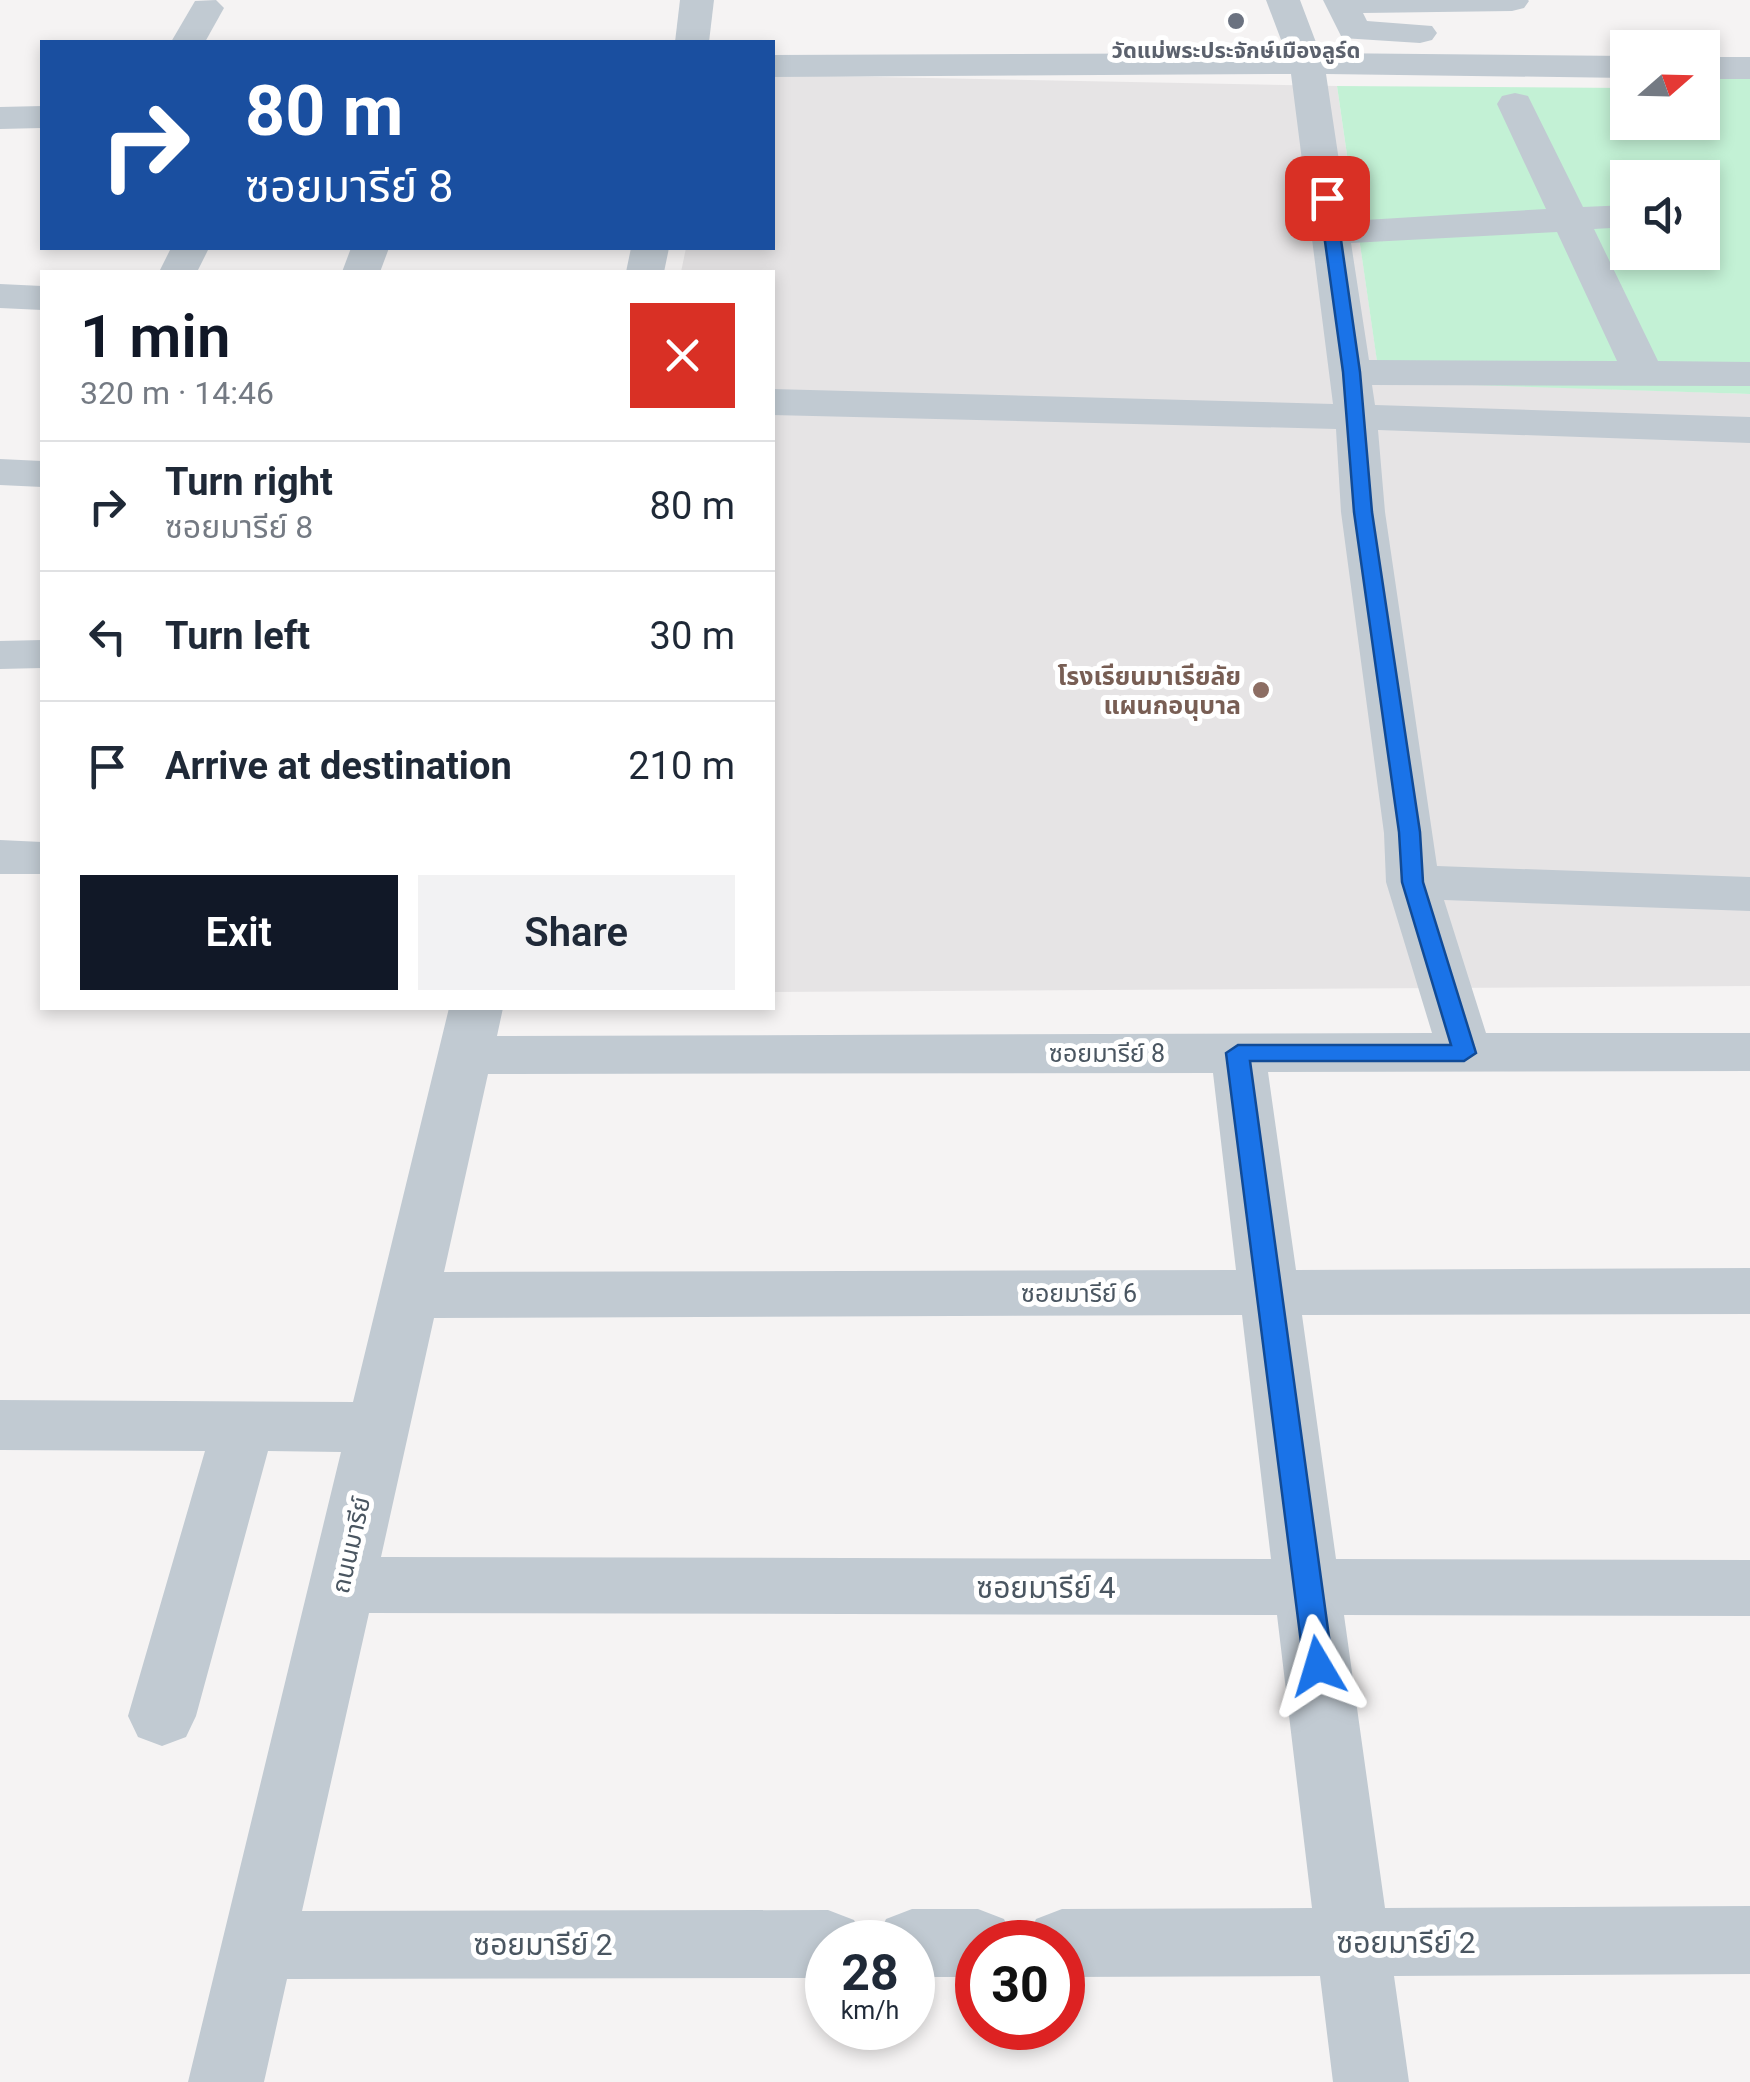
<!DOCTYPE html>
<meta charset="utf-8">
<style>
:root{--surface:#fff;--page:#f2f2f3;--text:#1f2937;--muted:#747a83;--line:#e0e1e3;--accent:#111827}
body{margin:0;font-family:Roboto,"Noto Sans Thai",sans-serif;background:var(--page);color:var(--text);height:100vh;display:flex;flex-direction:column;font-size:38px;white-space:nowrap}
*{box-sizing:border-box;margin:0}
p{font-size:32px;color:var(--muted)}
.icon{flex:none;width:55px;height:55px;fill:none;stroke:currentColor;stroke-width:2;stroke-linecap:round;stroke-linejoin:round}
.map{position:relative;flex:1;overflow:hidden}
.side{position:absolute;left:40px;top:270px;width:735px;height:740px;display:flex;flex-direction:column;background:var(--surface);border-radius:0px;box-shadow:0 5px 15px #0003}
.side>*{flex:none}
.banner{position:absolute;left:40px;top:40px;width:735px;height:210px;border-radius:0px;box-shadow:0 5px 15px #0003;background:#1a4fa0;color:#fff;overflow:hidden}
.needle{width:65px;rotate:70deg}
.buttons{position:absolute;left:1610px;top:30px;display:grid;gap:20px}
.buttons a{display:grid;place-items:center;width:110px;height:110px;border-radius:0px;background:var(--surface);box-shadow:0 5px 15px #0003;font-size:50px}
.speed{position:absolute;left:805px;top:1920px;display:flex;gap:20px;font-size:50px;font-weight:700;text-align:center}
.speed>*{display:grid;place-content:center;width:130px;height:130px;border-radius:50%;background:var(--surface);box-shadow:0 5px 15px #0003;line-height:1}
.speed small{font-size:25px;font-weight:400}
.speed .limit{border:15px solid #d22;background:#fff;color:#111}
.pin{position:absolute;display:grid;place-items:center;width:85px;height:85px;color:#fff;margin:-42px;border-radius:20px;box-shadow:0 5px 15px #0006}
.me{position:absolute;width:110px;margin:-55px;rotate:353deg;stroke-linejoin:round;filter:drop-shadow(0 0 8px #0008)}
.turn{display:flex;align-items:center;gap:35px;height:210px;padding:0 40px;font-size:45px}
.turn .icon{width:130px;height:130px;stroke-width:2.5}
.turn b{display:block;font-size:70px;line-height:85px}
.round{display:grid;place-items:center;flex:none;width:105px;height:105px;border-radius:0px;background:var(--page)}
.head{display:flex;align-items:center;justify-content:space-between;height:170px;padding:0 40px}
h1{font-size:60px;font-weight:600;line-height:75px;color:var(--accent)}
.cta{display:flex;gap:20px;margin-top:auto;padding:20px 40px}
.cta a{flex:1;height:115px;border-radius:0px;background:var(--accent);color:#fff;font-size:40px;font-weight:600;line-height:115px;text-align:center}
.cta a+a{background:var(--page);color:var(--text)}
ul{padding:0;list-style:none}
li{display:flex;align-items:center;gap:30px;height:130px;padding:0 40px;border-top:2px solid var(--line)}
li div{flex:1}
li b{display:block;font-size:38px}
li em{font-style:normal}
.map>svg:first-child{display:block}
</style>
<div class="map">
<svg width="1750" height="2082" viewBox="0 0 1750 2082">
<rect width="100%" height="100%" fill="#f5f3f3"/>
<path fill="#e6e4e5" d="M773,75L1337,86L1380,381L1750,394V986L773,992L772,272H681L686,248H772Z"/>
<path fill="#c3f1d5" fill-rule="evenodd" d="M1703,75H1750V394L1380,382L1337,86L1627,88L1628,122H1702ZM1628,178H1702V252H1628Z"/>
<g fill="none" stroke-linecap="round" stroke-linejoin="round">
<g fill="#c1cad2" fill-rule="evenodd">
<path d="M680,0H714L709,42H675Z"/>
<path d="M1266,0H1300L1320,53L1628,56V78L1326,74L1348,221L1546,209L1497,104L1502,96L1515,93L1528,96L1583,207L1628,205V227L1594,229L1658,361L1750,362V386L1372,385L1375,405L1750,417V443L1378,430L1385,512L1437,866L1750,877V911L1444,900L1486,1033H1750V1071L1268,1072L1296,1270L1750,1268V1314L1302,1315L1336,1559L1750,1560V1616L1344,1615L1385,1908L1750,1906V1974L1394,1976L1409,2082H1333L1320,1976L1062,1977V1942H1026L1036,1919L1062,1909L1312,1908L1277,1615L369,1613L302,1911L828,1910L854,1920L864,1942H828V1978L287,1979L264,2082H188L341,1452L268,1451L196,1716L186,1737L162,1746L138,1737L128,1716L205,1451L0,1450V1400L353,1402L449,1008H503L497,1036L1432,1033L1386,882L1384,833L1341,512L1336,429L772,415V389L1333,404L1291,74L772,77V55L1286,53ZM1557,232L1617,361L1369,360L1351,243ZM1213,1073L1236,1270L444,1272L488,1074ZM1242,1315L1271,1559L381,1557L434,1318Z"/>
<path d="M1323,0H1528L1529,1L1524,8L1512,11L1363,13L1367,21L1432,26L1437,33L1432,40L1420,43L1342,38Z"/>
<path d="M195,1L216,0L224,8L205,42H171Z"/>
<rect x="1702" y="57" width="48" height="22"/>
<path d="M42,106V128L0,129V107Z"/>
<path d="M171,248H209L197,272H159Z"/>
<path d="M351,248H389L380,272H342Z"/>
<path d="M631,248H669L664,272H626Z"/>
<path d="M0,284L42,286V310L0,308Z"/>
<path d="M0,459L42,461V487L0,485Z"/>
<path d="M42,640V668L0,669V641Z"/>
<path d="M0,840L42,842V874H0Z"/>
<path d="M912,1909H978L1004,1919L1014,1942H978V1977H912V1942H876L886,1919Z"/>
</g>
</g>
<path fill="#1a73e8" stroke="#114b97" stroke-width="2.5" d="M1327,194L1335,198L1360,372L1372,512L1420,832L1423,882L1476,1053L1464,1061H1250L1333,1666L1328,1674L1318,1678L1309,1674L1304,1666L1226,1053L1238,1045H1451L1402,882L1399,832L1354,512L1343,372L1319,198Z"/>
<circle fill="#6b7280" stroke="#fff" stroke-width="4" cx="1236" cy="21" r="10"/>
<circle fill="#8d6e63" stroke="#fff" stroke-width="4" cx="1261" cy="690" r="10"/>
<g text-anchor="middle" dominant-baseline="central" stroke-width="10" stroke-linejoin="round" paint-order="stroke">
<g font-size="22" font-weight="bold" fill="#5b616d" stroke="#fff">
<text x="1236" y="50">วัดแม่พระประจักษ์เมืองลูร์ด</text>
</g>
<g font-size="25" font-weight="bold" fill="#785e54" stroke="#fff" text-anchor="end">
<text x="1241" y="676">โรงเรียนมาเรียลัย<tspan x="1241" dy="29">แผนกอนุบาล</tspan></text>
</g>
<g font-size="25" fill="#4a5661" stroke="#fff">
<text x="1107" y="1053">ซอยมารีย์ 8</text>
<text x="1079" y="1293">ซอยมารีย์ 6</text>
<text transform="translate(351 1545) rotate(-77)">ถนนมารีย์</text>
</g>
<g font-size="30" fill="#4a5661" stroke="#fff">
<text x="1046" y="1587">ซอยมารีย์ 4</text>
<text x="1406" y="1942">ซอยมารีย์ 2</text>
<text x="543" y="1944">ซอยมารีย์ 2</text>
</g>
</g>
</svg>
<div class="buttons">
<a><svg class="needle" viewBox="-14 -14 28 28"><path d="M0-13l5 13h-10z" fill="#e53935"/><path d="M0 13l5-13h-10z" fill="#747a83"/></svg></a>
<a><svg class="icon" aria-label="sound" viewBox="0 0 24 24"><path d="M4 9h4l5-4v14l-5-4H4zM17 9q2 3 0 6"/></svg></a>
</div>
<div class="speed"><div>28<small>km/h</small></div><div class="limit">30</div></div>
<div class="pin" style="left:1327px;top:198px;background:#d93025"><svg class="icon" aria-label="arrive" viewBox="0 0 24 24"><path d="M6 21V4h12l-3 4 3 4H6"/></svg></div>
<svg class="me" style="left:1318px;top:1666px" viewBox="-20 -20 40 40"><path d="M0-17L14 15 0 8-14 15z" fill="#1a73e8" stroke="#fff" stroke-width="4"/></svg>
<div class="banner">
<div class="turn"><svg class="icon" aria-label="right" viewBox="0 0 24 24"><path d="M7 20v-9h11M14 6l5 5-5 5"/></svg><div><b>80 m</b>ซอยมารีย์ 8</div></div>
</div>
<section class="side">
<div class="head"><div><h1>1 min</h1><p>320 m · 14:46</p></div><a class="round" style="background:#d93025;color:#fff"><svg class="icon" aria-label="close" viewBox="0 0 24 24"><path d="M6 6l12 12M18 6L6 18"/></svg></a></div>
<ul>
<li><svg class="icon" aria-label="right" viewBox="0 0 24 24"><path d="M7 20v-9h11M14 6l5 5-5 5"/></svg><div><b>Turn right</b><p>ซอยมารีย์ 8</p></div><em>80 m</em></li>
<li><svg class="icon" aria-label="left" viewBox="0 0 24 24"><path d="M17 20v-9H6M10 6l-5 5 5 5"/></svg><div><b>Turn left</b></div><em>30 m</em></li>
<li><svg class="icon" aria-label="arrive" viewBox="0 0 24 24"><path d="M6 21V4h12l-3 4 3 4H6"/></svg><div><b>Arrive at destination</b></div><em>210 m</em></li>
</ul>
<div class="cta"><a>Exit</a><a>Share</a></div>
</section>
</div>
